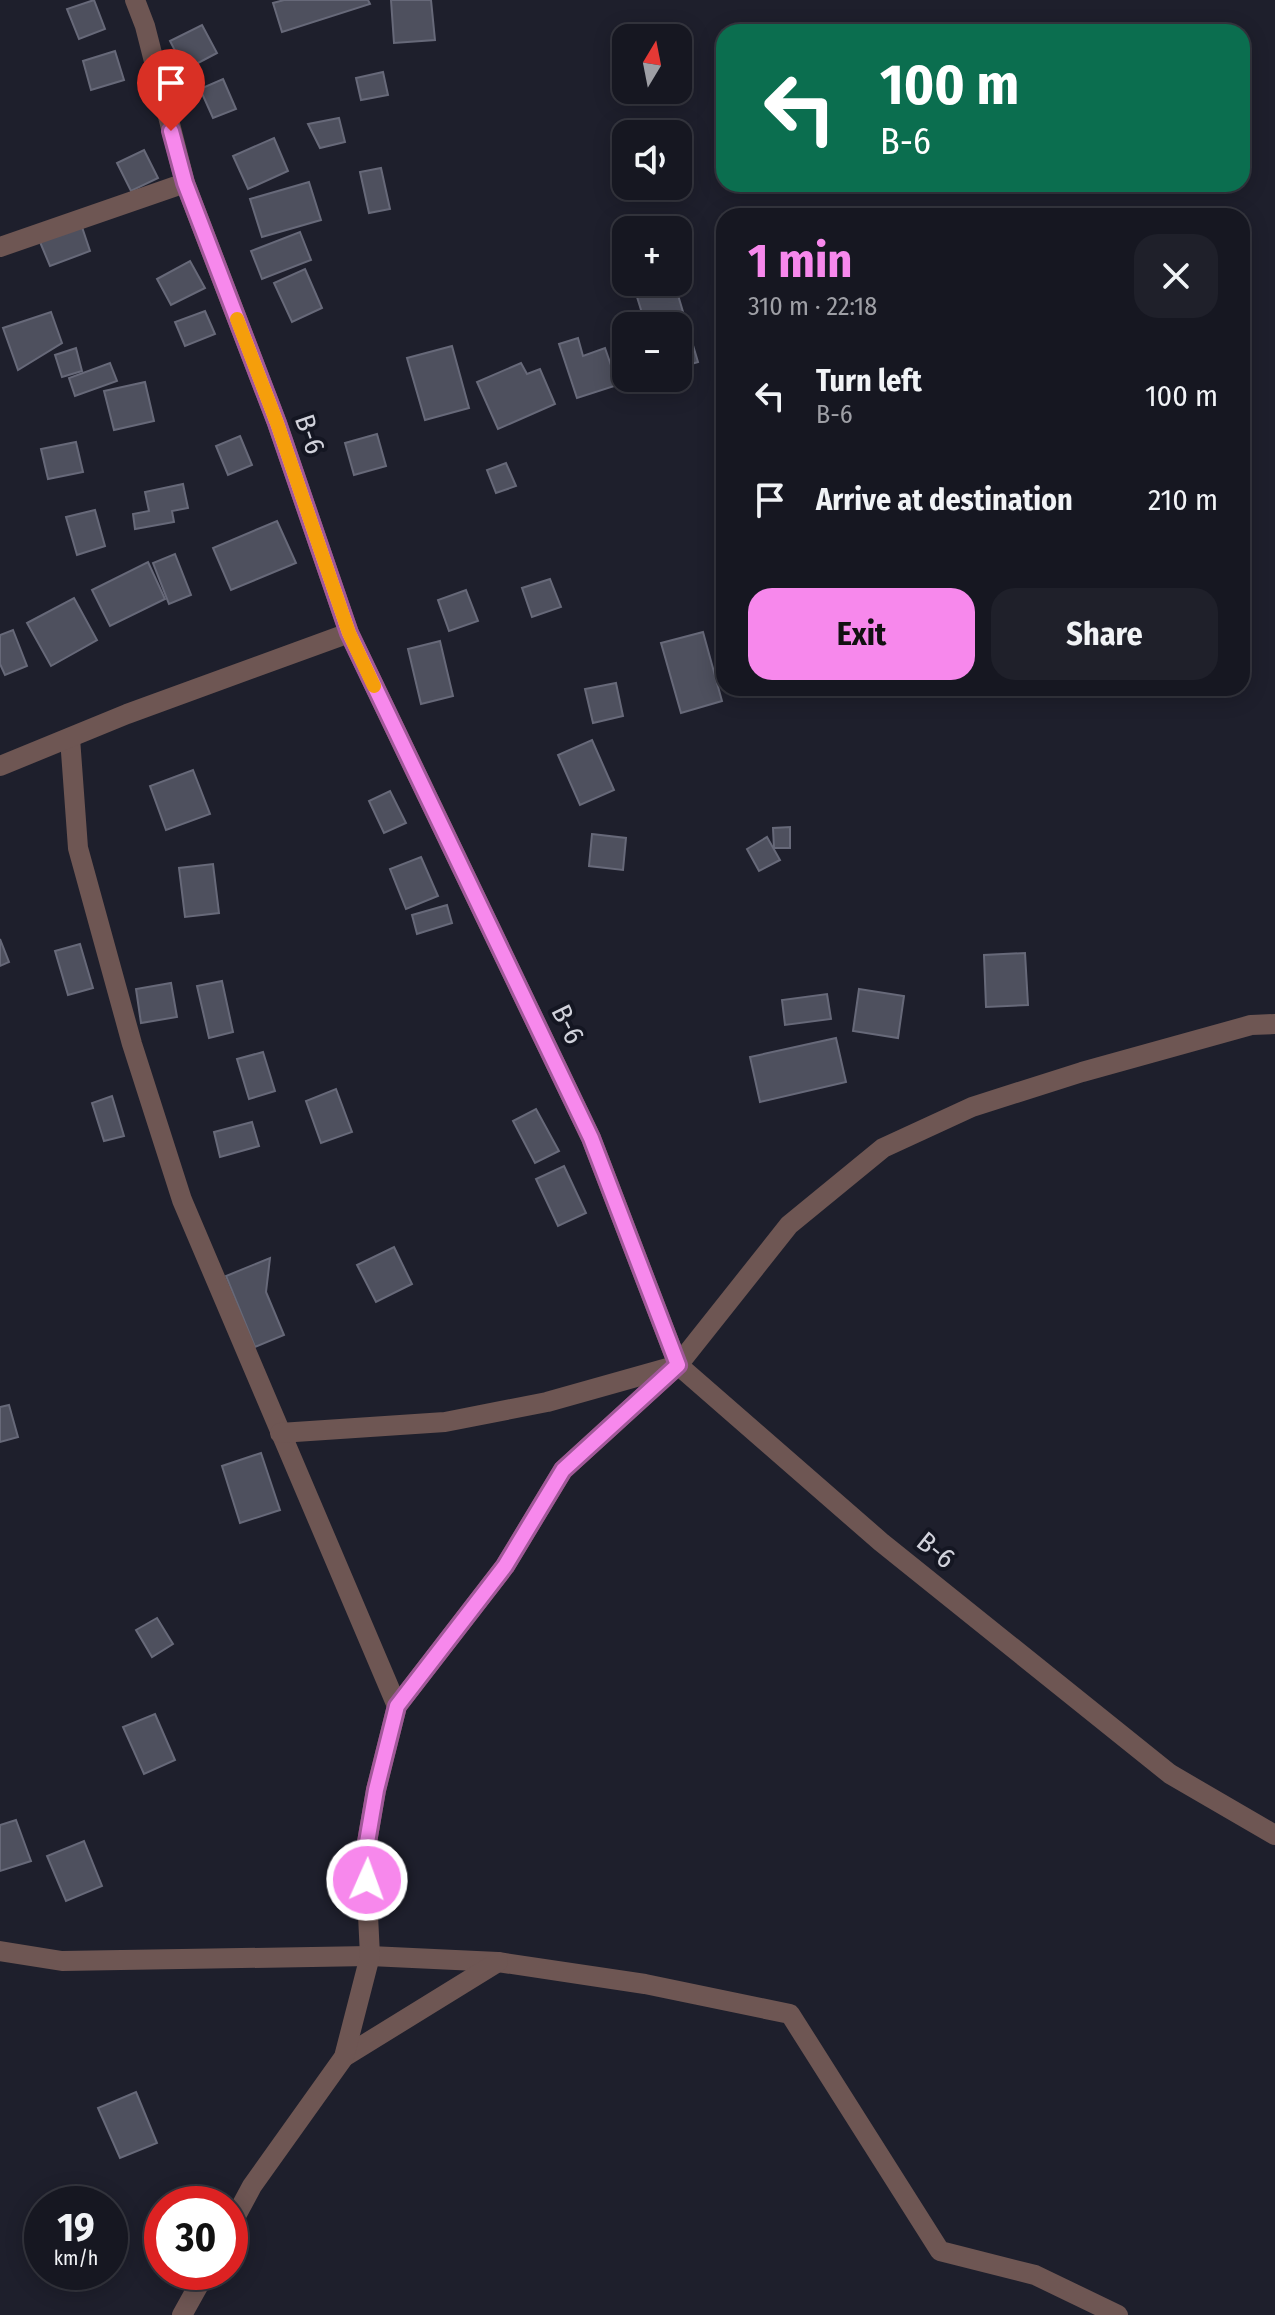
<!DOCTYPE html>
<meta charset="utf-8">
<style>
:root{--surface:#161721;--page:#1f202a;--text:#f1f3f6;--muted:#9e9fa5;--line:#35363f;--accent:#f788ec}
body{margin:0;font-family:"Fira Sans Condensed",sans-serif;background:var(--page);color:var(--text);height:100vh;display:flex;flex-direction:column;font-size:30px;white-space:nowrap}
*{box-sizing:border-box;margin:0}
p{font-size:26px;color:var(--muted)}
.icon{flex:none;width:44px;height:44px;fill:none;stroke:currentColor;stroke-width:2;stroke-linecap:round;stroke-linejoin:round}
.map{position:relative;flex:1;overflow:hidden}
.panel{position:absolute;left:716px;top:208px;width:534px;height:488px;display:flex;flex-direction:column;background:var(--surface);border-radius:24px;box-shadow:0 4px 20px #0003,0 0 0 2px var(--line)}
.panel>*{flex:none}
.top-card{position:absolute;left:716px;top:24px;width:534px;height:168px;border-radius:24px;box-shadow:0 4px 20px #0003,0 0 0 2px var(--line);background:#0b6e4f;color:#fff;overflow:hidden}
.needle{width:52px;rotate:10deg}
.tools{position:absolute;left:612px;top:24px;display:grid;gap:16px}
.tools a{display:grid;place-items:center;width:80px;height:80px;border-radius:16px;background:var(--surface);box-shadow:0 4px 20px #0003,0 0 0 2px var(--line);font-size:40px}
.speed{position:absolute;left:24px;top:2186px;display:flex;gap:16px;font-size:40px;font-weight:700;text-align:center}
.speed>*{display:grid;place-content:center;width:104px;height:104px;border-radius:50%;background:var(--surface);box-shadow:0 4px 20px #0003,0 0 0 2px var(--line);line-height:1}
.speed small{font-size:20px;font-weight:400}
.speed .limit{border:12px solid #d22;background:#fff;color:#111}
.pin{position:absolute;display:grid;place-items:center;width:68px;height:68px;color:#fff;margin:-82px -34px;border-radius:50% 50% 50% 0;rotate:-45deg;box-shadow:0 0 8px #0007}
.pin .icon{rotate:45deg}
.me{position:absolute;width:88px;margin:-44px;rotate:2deg;stroke-linejoin:round;filter:drop-shadow(0 0 6px #0008)}
.turn{display:flex;align-items:center;gap:28px;height:168px;padding:0 32px;font-size:36px}
.turn .icon{width:104px;height:104px;stroke-width:2.5}
.turn b{display:block;font-size:56px;line-height:68px}
.round{display:grid;place-items:center;flex:none;width:84px;height:84px;border-radius:24px;background:var(--page)}
.summary{display:flex;align-items:center;justify-content:space-between;height:136px;padding:0 32px}
h1{font-size:48px;font-weight:700;line-height:60px;color:var(--accent)}
.primary-button{display:flex;gap:16px;margin-top:auto;padding:16px 32px}
.primary-button a{flex:1;height:92px;border-radius:24px;background:var(--accent);color:#111;font-size:32px;font-weight:700;line-height:92px;text-align:center}
.primary-button a+a{background:var(--page);color:var(--text)}
ul{padding:0;list-style:none}
li{display:flex;align-items:center;gap:24px;height:104px;padding:0 32px}
li div{flex:1}
li b{display:block;font-size:30px}
li em{font-style:normal}
.map>svg:first-child{display:block}
</style>
<div class="map">
<svg width="1275" height="2315" viewBox="0 0 1275 2315">
<rect width="100%" height="100%" fill="#1e1f2c"/>
<g fill="#4e505e" stroke="#676979" stroke-width="2">
<path d="M94,0L105,29L79,39L67,9Z"/>
<path d="M284,0H368L370,4L282,32L273,3Z"/>
<path d="M391,0H431L435,40L394,43Z"/>
<path d="M202,25L217,53L185,70L170,41Z"/>
<path d="M115,51L124,80L91,90L83,61Z"/>
<path d="M383,72L388,95L361,100L356,78Z"/>
<path d="M223,79L236,109L213,118L200,89Z"/>
<path d="M339,118L345,142L320,148L308,124Z"/>
<path d="M274,138L288,171L248,189L233,156Z"/>
<path d="M144,150L158,178L131,191L117,163Z"/>
<path d="M381,168L390,209L369,213L360,172Z"/>
<path d="M309,182L321,220L262,237L250,199Z"/>
<path d="M82,227L90,251L50,266L40,242Z"/>
<path d="M300,232L311,260L262,279L251,251Z"/>
<path d="M190,261L205,288L171,305L157,279Z"/>
<path d="M305,269L322,308L292,322L274,283Z"/>
<path d="M675,285L698,362L678,368V326H646L637,297Z"/>
<path d="M205,311L215,334L185,346L175,322Z"/>
<path d="M51,312L62,343L18,370L3,328Z"/>
<path d="M578,338L583,356L605,348L613,371L626,367V378L630,381L577,398L559,344Z"/>
<path d="M452,346L469,408L425,420L407,358Z"/>
<path d="M76,348L82,371L62,377L55,355Z"/>
<path d="M110,363L117,381L75,396L69,378Z"/>
<path d="M521,363L527,374L540,369L555,404L498,429L477,382Z"/>
<path d="M145,382L154,421L114,430L104,391Z"/>
<path d="M377,434L386,466L354,475L345,443Z"/>
<path d="M240,436L252,465L228,475L216,446Z"/>
<path d="M76,442L83,472L48,479L41,449Z"/>
<path d="M506,463L516,486L496,493L487,470Z"/>
<path d="M183,484L188,508L172,511L174,522L135,529L133,514L149,511L145,492Z"/>
<path d="M95,510L105,546L77,555L66,517Z"/>
<path d="M277,521L296,563L231,590L213,548Z"/>
<path d="M175,554L191,595L169,604L153,563Z"/>
<path d="M148,562L165,599L110,626L92,590Z"/>
<path d="M550,579L561,607L532,617L522,588Z"/>
<path d="M466,590L478,621L449,631L438,600Z"/>
<path d="M74,598L97,640L51,666L27,623Z"/>
<path d="M13,630L27,666L5,675L0,664V635Z"/>
<path d="M703,632L722,701L681,713L661,643Z"/>
<path d="M440,641L453,696L421,704L408,649Z"/>
<path d="M616,683L623,716L593,723L585,689Z"/>
<path d="M778,688H827L828,691L778,696Z"/>
<path d="M592,740L614,790L580,805L558,755Z"/>
<path d="M193,770L210,814L166,830L150,786Z"/>
<path d="M390,791L406,823L384,833L369,801Z"/>
<path d="M790,827V848H774L773,828Z"/>
<path d="M592,834L626,838L623,870L589,866Z"/>
<path d="M767,837L780,860L759,871L747,849Z"/>
<path d="M421,857L438,896L406,909L390,869Z"/>
<path d="M213,864L219,913L185,917L179,868Z"/>
<path d="M447,905L452,923L417,934L412,915Z"/>
<path d="M0,939L9,962L0,966Z"/>
<path d="M80,944L93,988L68,995L55,951Z"/>
<path d="M1025,953L1028,1005L986,1007L984,955Z"/>
<path d="M222,981L233,1032L209,1038L197,986Z"/>
<path d="M171,983L177,1017L141,1023L136,989Z"/>
<path d="M859,989L904,996L898,1038L853,1031Z"/>
<path d="M827,994L831,1019L785,1025L782,1000Z"/>
<path d="M836,1038L846,1082L760,1102L750,1057Z"/>
<path d="M263,1052L275,1091L249,1099L237,1059Z"/>
<path d="M336,1089L352,1132L321,1143L306,1101Z"/>
<path d="M112,1096L124,1136L104,1141L92,1103Z"/>
<path d="M536,1109L559,1151L535,1163L513,1121Z"/>
<path d="M252,1122L259,1146L220,1157L214,1132Z"/>
<path d="M564,1166L586,1213L558,1226L536,1179Z"/>
<path d="M394,1247L412,1284L376,1302L357,1265Z"/>
<path d="M270,1258L266,1292L284,1335L255,1347L226,1276Z"/>
<path d="M9,1405L18,1437L0,1442V1407Z"/>
<path d="M261,1453L280,1510L240,1523L222,1466Z"/>
<path d="M157,1618L173,1644L152,1657L136,1630Z"/>
<path d="M155,1714L175,1760L144,1774L123,1727Z"/>
<path d="M16,1820L31,1861L0,1871V1825Z"/>
<path d="M84,1841L102,1886L66,1901L47,1856Z"/>
<path d="M136,2092L157,2143L120,2158L98,2108Z"/>
</g>
<g fill="none" stroke-linecap="round" stroke-linejoin="round">
<g stroke="#6e5653" stroke-width="20">
<path d="M135,0L145,26L185,183L277,423L349,633L591,1138L678,1365L881,1542L1170,1774L1275,1835"/>
<path d="M0,247L185,183"/>
<path d="M70,738L78,848L132,1044L182,1200L397,1706"/>
<path d="M0,766L127,714L349,633"/>
<path d="M280,1433L445,1422L547,1402L675,1366"/>
<path d="M0,1951L62,1961L370,1956L498,1962L645,1984L790,2014L940,2251L1035,2275L1118,2315"/>
<path d="M344,2057L498,1962"/>
<path d="M230,2227L252,2186L344,2057L370,1956L365,1854L376,1790L397,1706L505,1566L563,1470L678,1365L789,1225L883,1148L972,1107L1082,1072L1251,1025L1275,1024"/>
<path d="M182,2315L206,2272"/>
</g>
</g>
<g fill="none" stroke-linecap="round" stroke-linejoin="round">
<defs>
<path id="route" d="M171,131L185,183L277,423L349,633L591,1138L678,1365L563,1470L505,1566L397,1706L376,1790L365,1854L367,1880"/>
</defs>
<use href="#route" stroke="#a15899" stroke-width="20"/>
<use href="#route" stroke="#f788ec" stroke-width="14"/>
<path stroke="#f59e0b" stroke-width="14" d="M237,319L277,423L349,633L374,686"/>
</g>
<g text-anchor="middle" dominant-baseline="central" stroke-width="8" stroke-linejoin="round" paint-order="stroke">
<g font-size="28" fill="#d1d2db" stroke="#141622">
<text transform="translate(310 434) rotate(71)">B-6</text>
<text transform="translate(568 1024) rotate(64)">B-6</text>
<text transform="translate(936 1550) rotate(39)">B-6</text>
</g>
</g>
</svg>
<div class="tools">
<a><svg class="needle" viewBox="-14 -14 28 28"><path d="M0-13l5 13h-10z" fill="#e53935"/><path d="M0 13l5-13h-10z" fill="#9e9fa5"/></svg></a>
<a><svg class="icon" aria-label="sound" viewBox="0 0 24 24"><path d="M4 9h4l5-4v14l-5-4H4zM17 9q2 3 0 6"/></svg></a>
<a>+</a>
<a>−</a>
</div>
<div class="speed"><div>19<small>km/h</small></div><div class="limit">30</div></div>
<div class="pin" style="left:171px;top:131px;background:#d93025"><svg class="icon" aria-label="arrive" viewBox="0 0 24 24"><path d="M6 21V4h12l-3 4 3 4H6"/></svg></div>
<svg class="me" style="left:367px;top:1880px" viewBox="-20 -20 40 40"><circle r="17" fill="#f788ec" stroke="#fff" stroke-width="3"/><path d="M0-11L8 9 0 5-8 9z" fill="#fff"/></svg>
<div class="top-card">
<div class="turn"><svg class="icon" aria-label="left" viewBox="0 0 24 24"><path d="M17 20v-9H6M10 6l-5 5 5 5"/></svg><div><b>100 m</b>B-6</div></div>
</div>
<section class="panel">
<div class="summary"><div><h1>1 min</h1><p>310 m · 22:18</p></div><a class="round"><svg class="icon" aria-label="close" viewBox="0 0 24 24"><path d="M6 6l12 12M18 6L6 18"/></svg></a></div>
<ul>
<li><svg class="icon" aria-label="left" viewBox="0 0 24 24"><path d="M17 20v-9H6M10 6l-5 5 5 5"/></svg><div><b>Turn left</b><p>B-6</p></div><em>100 m</em></li>
<li><svg class="icon" aria-label="arrive" viewBox="0 0 24 24"><path d="M6 21V4h12l-3 4 3 4H6"/></svg><div><b>Arrive at destination</b></div><em>210 m</em></li>
</ul>
<div class="primary-button"><a>Exit</a><a>Share</a></div>
</section>
</div>
